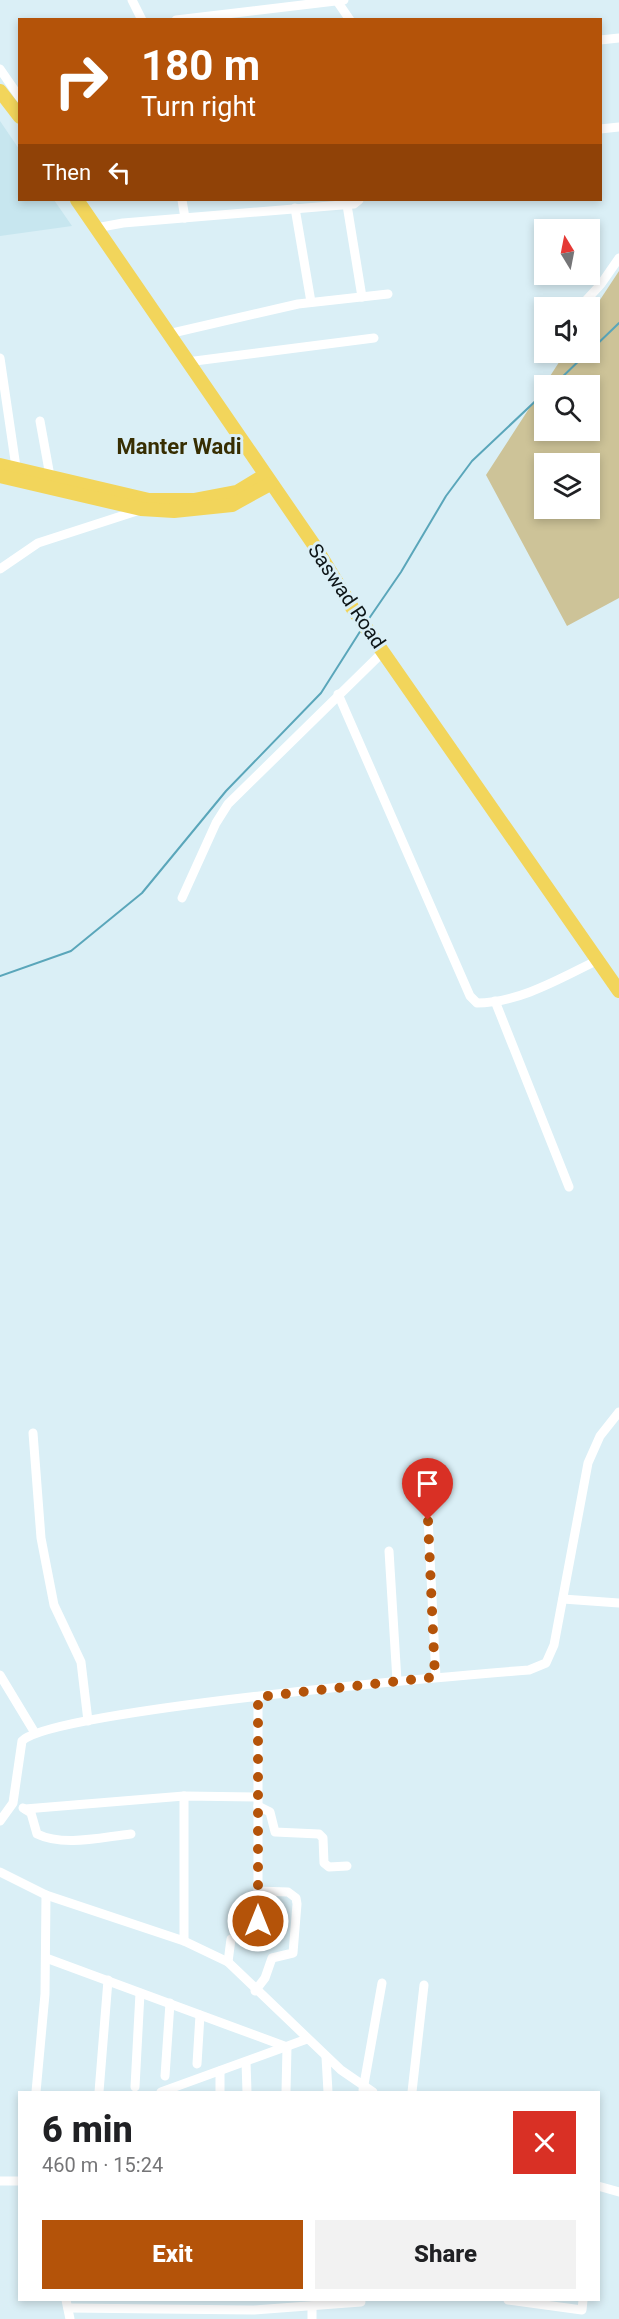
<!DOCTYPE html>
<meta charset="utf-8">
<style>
:root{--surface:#fff;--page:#f2f2f2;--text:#202124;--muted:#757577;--accent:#b45309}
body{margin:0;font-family:Roboto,sans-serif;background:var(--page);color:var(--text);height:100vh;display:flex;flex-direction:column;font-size:22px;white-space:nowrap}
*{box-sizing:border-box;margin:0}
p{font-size:20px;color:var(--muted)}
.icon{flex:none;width:33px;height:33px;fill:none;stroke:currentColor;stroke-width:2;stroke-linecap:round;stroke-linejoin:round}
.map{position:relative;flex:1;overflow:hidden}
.drawer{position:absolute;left:18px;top:2091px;width:582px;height:210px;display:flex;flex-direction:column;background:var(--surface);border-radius:0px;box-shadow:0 3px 9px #0003}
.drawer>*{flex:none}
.top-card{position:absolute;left:18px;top:18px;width:584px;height:183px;border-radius:0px;box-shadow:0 3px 9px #0003;background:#b45309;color:#fff;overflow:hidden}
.needle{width:39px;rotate:350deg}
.tools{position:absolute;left:534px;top:219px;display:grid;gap:12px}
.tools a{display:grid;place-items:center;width:66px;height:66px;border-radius:0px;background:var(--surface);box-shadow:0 3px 9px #0003;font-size:30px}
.pin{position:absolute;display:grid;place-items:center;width:51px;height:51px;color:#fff;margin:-62px -26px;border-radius:50% 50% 50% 0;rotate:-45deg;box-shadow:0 0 6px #0007}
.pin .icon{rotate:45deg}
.me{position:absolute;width:66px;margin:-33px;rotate:0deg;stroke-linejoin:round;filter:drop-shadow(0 0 4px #0008)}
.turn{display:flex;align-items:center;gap:21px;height:126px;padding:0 24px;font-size:27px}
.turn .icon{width:78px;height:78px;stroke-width:2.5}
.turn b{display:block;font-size:42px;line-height:51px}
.then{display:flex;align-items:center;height:57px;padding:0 24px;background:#0003;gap:12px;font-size:22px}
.round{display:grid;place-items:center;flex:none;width:63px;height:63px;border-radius:0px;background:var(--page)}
.summary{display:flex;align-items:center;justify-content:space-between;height:102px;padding:0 24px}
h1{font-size:36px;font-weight:800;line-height:45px}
.cta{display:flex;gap:12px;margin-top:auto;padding:12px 24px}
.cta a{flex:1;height:69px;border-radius:0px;background:var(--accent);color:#fff;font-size:24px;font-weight:800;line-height:69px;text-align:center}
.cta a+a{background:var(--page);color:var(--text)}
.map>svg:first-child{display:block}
</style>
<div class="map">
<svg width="619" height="2319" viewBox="0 0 619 2319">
<rect width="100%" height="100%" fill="#daeff6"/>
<path fill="#c7e6ef" d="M0,121L19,149L20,200H54L72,226L0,236Z"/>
<path fill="#cdc398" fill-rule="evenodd" d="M619,271V598L567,626L486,475L565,353L590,352V315ZM544,386H590V430H544ZM544,464H590V508H544Z"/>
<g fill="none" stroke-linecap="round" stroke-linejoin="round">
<g stroke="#5aa6ba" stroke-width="2">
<path d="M590,351L619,323"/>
<path d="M553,386L588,352"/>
<path d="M368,620L401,572L446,496L472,461L544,393"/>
<path d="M0,976L71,951L142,893L226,791L321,693L361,630"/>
</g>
<g stroke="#fff" stroke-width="9">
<path d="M132,0L142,20"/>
<path d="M337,1L350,20"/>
<path d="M176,20L344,0"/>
<path d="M600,40L619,38"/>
<path d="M0,69L20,98"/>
<path d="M600,129L619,127"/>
<path d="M182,200L185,218"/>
<path d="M347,205L362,297"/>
<path d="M295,208L311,302"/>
<path d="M96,228L123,223L354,204L359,200"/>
<path d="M579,308L601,284L619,258"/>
<path d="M168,334L298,304L388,294"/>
<path d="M0,358L17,474"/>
<path d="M187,362L374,338"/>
<path d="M40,421L50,476"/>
<path d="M0,569L38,543L140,510"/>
<path d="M338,694L470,996L477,1003C519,1003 561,978 598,960"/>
<path d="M182,898L216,823L228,804L384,651"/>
<path d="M495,1001L569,1187"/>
<path d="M33,1433L41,1538L54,1605L81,1662L88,1721"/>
<path d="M427,1497L436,1677"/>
<path d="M389,1551L397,1681"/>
<path d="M563,1599L619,1603"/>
<path d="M0,1675L35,1733"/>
<path d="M258,1806L270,1812L275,1832L319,1834L323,1838L324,1863L329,1867L347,1866"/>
<path d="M23,1808L31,1813L37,1834C64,1847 102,1837 131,1834"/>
<path d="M25,1809L184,1796L258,1797"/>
<path d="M0,1821L13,1803L22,1741C51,1710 462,1675 529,1670L546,1663L554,1645L588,1463L600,1436L619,1412"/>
<path d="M0,1872L46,1895L184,1941L228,1962L341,2070L373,2092"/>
<path d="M258,1921V1697"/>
<path d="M184,1941V1796"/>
<path d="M46,1958L287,2047L286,2092"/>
<path d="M228,1962L231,1939"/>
<path d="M255,1991L265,1978L272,1958L293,1953L297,1904L296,1898L288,1892L258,1891"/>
<path d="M326,2057L328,2092"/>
<path d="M246,2062L247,2092"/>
<path d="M197,2064L200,2015"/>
<path d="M220,2071V2092"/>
<path d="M165,2076L170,2003"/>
<path d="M135,2087L140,1993"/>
<path d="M363,2090L382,1983"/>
<path d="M36,2092L45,1994L46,1895"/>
<path d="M99,2092L108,1980"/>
<path d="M161,2092L307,2039"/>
<path d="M412,2092L424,1985"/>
<path d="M0,2181H20"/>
<path d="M598,2186L619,2192"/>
<path d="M66,2300L70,2319"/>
<path d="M508,2300L582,2310L583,2300"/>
<path d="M68,2308L254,2310L361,2302"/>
<path d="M312,2319V2306"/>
</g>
<g stroke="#f2d55b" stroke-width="14">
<path d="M0,91L20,117"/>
<path d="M77,200L314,545L353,609L619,991"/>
<path d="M0,465L149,500H195L237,492L265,475"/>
<path d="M0,476L141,509L174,511L232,505L270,484"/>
</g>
</g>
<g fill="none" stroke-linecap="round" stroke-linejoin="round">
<path stroke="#b45309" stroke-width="10" stroke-dasharray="0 18" d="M258,1921V1697L435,1677L428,1520"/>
</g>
<g text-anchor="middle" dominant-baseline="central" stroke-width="6" stroke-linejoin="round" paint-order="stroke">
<g font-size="20" fill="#0d1517" stroke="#daeff6">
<text transform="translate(347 596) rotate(56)">Saswad Road</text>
</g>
<g font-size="22" font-weight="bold" fill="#372e02" stroke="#daeff6">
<text x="179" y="446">Manter Wadi</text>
</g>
</g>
</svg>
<div class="tools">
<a><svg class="needle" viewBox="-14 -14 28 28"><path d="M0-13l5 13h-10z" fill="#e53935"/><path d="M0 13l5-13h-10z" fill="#757577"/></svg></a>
<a><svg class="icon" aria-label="sound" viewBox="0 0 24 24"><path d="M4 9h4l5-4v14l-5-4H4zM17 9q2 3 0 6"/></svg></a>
<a><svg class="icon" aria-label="search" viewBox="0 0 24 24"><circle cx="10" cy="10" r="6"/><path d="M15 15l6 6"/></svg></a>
<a><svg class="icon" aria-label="layers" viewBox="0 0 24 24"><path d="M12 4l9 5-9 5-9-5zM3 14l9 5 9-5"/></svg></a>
</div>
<div class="pin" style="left:428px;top:1520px;background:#d93025"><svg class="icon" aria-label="arrive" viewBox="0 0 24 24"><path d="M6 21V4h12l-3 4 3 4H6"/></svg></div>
<svg class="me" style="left:258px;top:1921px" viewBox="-20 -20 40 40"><circle r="17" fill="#b45309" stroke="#fff" stroke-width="3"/><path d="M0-11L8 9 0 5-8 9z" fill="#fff"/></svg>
<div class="top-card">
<div class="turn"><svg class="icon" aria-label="right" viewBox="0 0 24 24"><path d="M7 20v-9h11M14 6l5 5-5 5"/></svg><div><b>180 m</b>Turn right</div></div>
<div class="then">Then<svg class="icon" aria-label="left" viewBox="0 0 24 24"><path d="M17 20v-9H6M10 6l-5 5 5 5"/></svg></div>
</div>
<section class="drawer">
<div class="summary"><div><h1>6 min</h1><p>460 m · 15:24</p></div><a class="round" style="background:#d93025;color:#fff"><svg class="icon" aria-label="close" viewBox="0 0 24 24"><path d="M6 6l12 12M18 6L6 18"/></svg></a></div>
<div class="cta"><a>Exit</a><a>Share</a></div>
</section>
</div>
